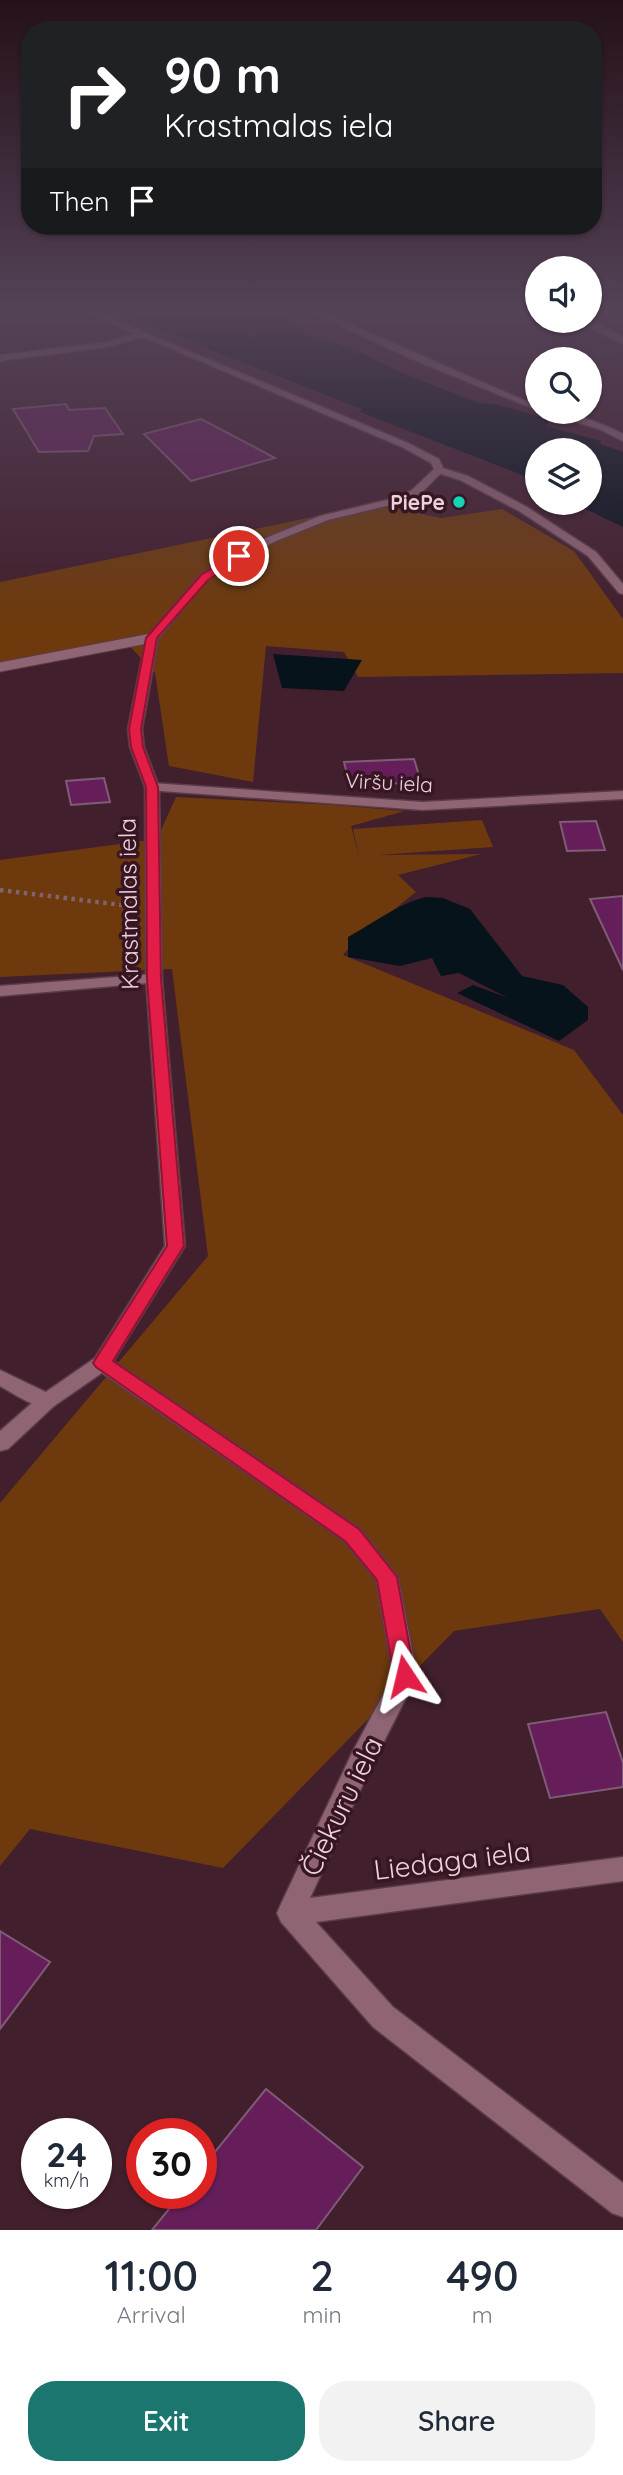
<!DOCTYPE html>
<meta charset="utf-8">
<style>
:root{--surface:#fff;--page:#f2f2f3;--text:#1f2937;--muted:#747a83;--accent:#1a766f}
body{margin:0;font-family:Quicksand,sans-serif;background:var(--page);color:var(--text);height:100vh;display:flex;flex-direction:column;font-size:26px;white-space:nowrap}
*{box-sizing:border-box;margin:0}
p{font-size:23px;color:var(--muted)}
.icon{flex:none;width:38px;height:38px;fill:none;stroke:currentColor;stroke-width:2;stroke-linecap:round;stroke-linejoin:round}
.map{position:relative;height:2230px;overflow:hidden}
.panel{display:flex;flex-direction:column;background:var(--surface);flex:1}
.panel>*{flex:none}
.guide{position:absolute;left:21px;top:21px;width:581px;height:214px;border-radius:28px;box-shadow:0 2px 5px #0004;background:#202124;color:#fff;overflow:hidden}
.buttons{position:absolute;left:525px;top:256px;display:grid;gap:14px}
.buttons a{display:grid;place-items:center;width:77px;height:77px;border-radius:50%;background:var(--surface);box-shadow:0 2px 5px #0004;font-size:35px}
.speed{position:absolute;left:21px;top:2118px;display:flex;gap:14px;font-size:35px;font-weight:700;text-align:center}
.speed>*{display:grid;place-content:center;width:91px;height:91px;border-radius:50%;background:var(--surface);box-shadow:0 2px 5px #0004;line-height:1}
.speed small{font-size:18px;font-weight:400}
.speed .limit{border:10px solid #d22;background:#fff;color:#111}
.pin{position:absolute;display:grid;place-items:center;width:60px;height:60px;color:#fff;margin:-30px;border:4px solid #fff;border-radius:50%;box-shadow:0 2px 7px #0007}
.me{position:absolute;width:77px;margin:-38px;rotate:350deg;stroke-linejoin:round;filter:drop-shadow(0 0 5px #0008)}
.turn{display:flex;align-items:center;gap:24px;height:147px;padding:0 28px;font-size:32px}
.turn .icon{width:91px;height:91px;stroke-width:2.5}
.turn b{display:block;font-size:49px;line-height:60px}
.then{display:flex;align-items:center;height:66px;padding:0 28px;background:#0003;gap:14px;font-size:26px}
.eta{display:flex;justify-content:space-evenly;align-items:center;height:119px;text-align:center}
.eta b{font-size:42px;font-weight:600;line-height:49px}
.action{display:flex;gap:14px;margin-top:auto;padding:14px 28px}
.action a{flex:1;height:80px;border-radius:28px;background:var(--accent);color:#fff;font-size:28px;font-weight:600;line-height:80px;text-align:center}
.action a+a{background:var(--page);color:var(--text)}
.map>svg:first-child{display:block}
</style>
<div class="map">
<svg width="623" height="2230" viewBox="0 0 623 2230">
<rect width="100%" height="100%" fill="#421f2d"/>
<g fill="#6e3a0d">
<path d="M375,504L441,518L502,509L574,551L623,619V673L358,677L344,652L266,646L253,782L169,766L155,673L124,640L0,663V582Z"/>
<path d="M176,797L333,805L405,811L351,826L359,856L353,829L482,820L493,847L378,855L481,854L398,875L416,892L355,941L343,955L574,1050L623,1115V1642L600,1609L454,1631L223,1868L30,1829L0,1866V1503L208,1256L172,969L0,977V860L157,839Z"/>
</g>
<g fill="#06131b">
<path d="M113,310H256L290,321L303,329L302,334L318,337L369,356L400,372L479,403L496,404L550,420L546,426L601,441L600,444L623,452V527L571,502H590V450H537V487L522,475L360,412L362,409L139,322L133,316Z"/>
<path d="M273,654L362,660L344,691L282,688Z"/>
<path d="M426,897L443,898L470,909L522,976L563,985L588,1007V1020L559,1041L457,993L473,985L508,998L459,973L441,976L432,958L400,966L348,957V937C374,923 397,904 426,897Z"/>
</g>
<g fill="#651e59" stroke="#7f5c76" stroke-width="2">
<path d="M66,404L69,410L105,408L123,434L94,436L88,451L39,452L13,409Z"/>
<path d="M201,419L275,458L191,481L144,434Z"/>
<path d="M414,759L421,782L350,786L344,762Z"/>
<path d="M104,778L110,802L71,805L66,781Z"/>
<path d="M596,821L605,850L567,851L560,822Z"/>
<path d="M623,896V970L590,899Z"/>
<path d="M606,1712L623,1763V1787L550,1798L528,1724Z"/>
<path d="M0,1931L50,1962L0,2029Z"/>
<path d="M266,2089L363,2167L316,2230H152L182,2193H201V2169Z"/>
</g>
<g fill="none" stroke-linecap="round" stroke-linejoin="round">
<defs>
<path id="service-far1" d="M581,320L623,340"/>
<path id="service" d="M0,667L152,638"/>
<g id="minor">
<path d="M307,310H318L537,406L539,411L409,358Z"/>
<path d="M142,331L145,336L108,347L0,361V355L107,342Z"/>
<path d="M540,411C569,411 598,421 623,434V441L599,429Z"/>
<path d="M439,467L468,476L527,507L596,552L623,584V594L619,593L588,556L519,511L460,480L435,472L434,470Z"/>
<path d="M152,783L423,802L623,791V799L423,810L147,790L145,787Z"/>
<path d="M154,974L162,979L160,982L0,996V986Z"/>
<path d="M102,1356L109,1358L360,1529L398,1577L417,1676L371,1767L310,1898L623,1857V1881L316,1922L393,2007L623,2183V2217L612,2213L373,2027L281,1922L277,1913L281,1904L352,1753L393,1676L376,1580L344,1541L95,1368L92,1363L95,1358Z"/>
<path d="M0,1370L54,1396L57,1401L54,1406C37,1411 15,1394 0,1386Z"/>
</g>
<path id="tertiary" d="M80,310H91L408,443L439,459L444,470L420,494L407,501L328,520L276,541L226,567L208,579L158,639L142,729L144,747L159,787L162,979L185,1246L109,1368L54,1406L8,1449L0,1451V1431L40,1396L95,1358L165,1246L146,979L145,787L130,747L128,729L146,638L200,575L218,563L268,537L320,516L399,497L412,490L434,469L431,463L402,447Z"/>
</defs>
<use href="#service-far1" stroke="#5a3c48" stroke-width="9"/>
<use href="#service" stroke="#5a3c48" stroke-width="11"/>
<use href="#minor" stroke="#5a3c48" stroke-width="3"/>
<use href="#tertiary" stroke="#5a3c48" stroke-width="3"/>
<path stroke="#81626e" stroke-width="4.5" stroke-dasharray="3.5 4.5" stroke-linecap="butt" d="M0,890L130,906"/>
<use href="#service-far1" stroke="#8f6574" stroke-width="7"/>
<use href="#service" stroke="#8f6574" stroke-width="9"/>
<use href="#minor" fill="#8f6574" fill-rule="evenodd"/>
<use href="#tertiary" fill="#8f6574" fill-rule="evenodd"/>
</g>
<linearGradient id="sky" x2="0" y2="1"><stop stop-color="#241119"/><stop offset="0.5" stop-color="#544257"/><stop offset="1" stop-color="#544257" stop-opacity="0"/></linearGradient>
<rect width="623" height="622" fill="url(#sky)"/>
<path fill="#e11d48" stroke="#92132f" stroke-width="2" d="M235,554L244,556L208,580L157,638L141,729L143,747L158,787L161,979L184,1246L113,1361L359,1529L397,1577L415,1676L412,1683L405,1685L397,1683L394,1676L377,1580L345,1541L96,1367L93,1363L167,1246L147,979L146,787L131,747L129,729L146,638L201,575Z"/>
<circle fill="#14d5b3" stroke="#371523" stroke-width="2.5" cx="459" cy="502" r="7"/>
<g text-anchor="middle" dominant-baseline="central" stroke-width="7" stroke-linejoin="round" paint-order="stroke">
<g font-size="21" font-weight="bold" fill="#ebd3db" stroke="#371523" text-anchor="end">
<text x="445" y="502">PiePe</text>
</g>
<g font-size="21" fill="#ebd3db" stroke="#371523">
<text transform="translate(389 782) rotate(3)">Viršu iela</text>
</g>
<g font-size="24" fill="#ebd3db" stroke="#371523">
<text transform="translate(128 904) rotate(-91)">Krastmalas iela</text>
</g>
<g font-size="28" fill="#ebd3db" stroke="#371523">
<text transform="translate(341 1806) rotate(-64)">Čiekuru iela</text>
<text transform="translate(452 1860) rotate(-7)">Liedaga iela</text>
</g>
</g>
</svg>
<div class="buttons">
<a><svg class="icon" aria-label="sound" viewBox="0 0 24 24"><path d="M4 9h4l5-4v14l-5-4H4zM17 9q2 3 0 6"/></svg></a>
<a><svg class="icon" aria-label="search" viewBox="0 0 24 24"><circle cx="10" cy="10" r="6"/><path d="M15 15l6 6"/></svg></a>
<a><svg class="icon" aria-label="layers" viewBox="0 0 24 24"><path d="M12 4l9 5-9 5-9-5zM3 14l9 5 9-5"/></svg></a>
</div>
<div class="speed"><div>24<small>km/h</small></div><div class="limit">30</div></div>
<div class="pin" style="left:239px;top:556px;background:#d93025"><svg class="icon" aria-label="arrive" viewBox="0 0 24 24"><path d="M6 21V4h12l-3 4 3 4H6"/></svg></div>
<svg class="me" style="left:405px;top:1676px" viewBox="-20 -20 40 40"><path d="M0-17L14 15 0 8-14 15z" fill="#e11d48" stroke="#fff" stroke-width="4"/></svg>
<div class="guide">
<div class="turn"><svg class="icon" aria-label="right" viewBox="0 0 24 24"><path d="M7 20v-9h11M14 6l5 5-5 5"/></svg><div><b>90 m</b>Krastmalas iela</div></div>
<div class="then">Then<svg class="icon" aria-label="arrive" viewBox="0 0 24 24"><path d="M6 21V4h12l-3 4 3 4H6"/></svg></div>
</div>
</div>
<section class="panel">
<div class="eta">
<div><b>11:00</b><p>Arrival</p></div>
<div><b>2</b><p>min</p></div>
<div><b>490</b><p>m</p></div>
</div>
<div class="action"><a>Exit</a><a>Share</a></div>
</section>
